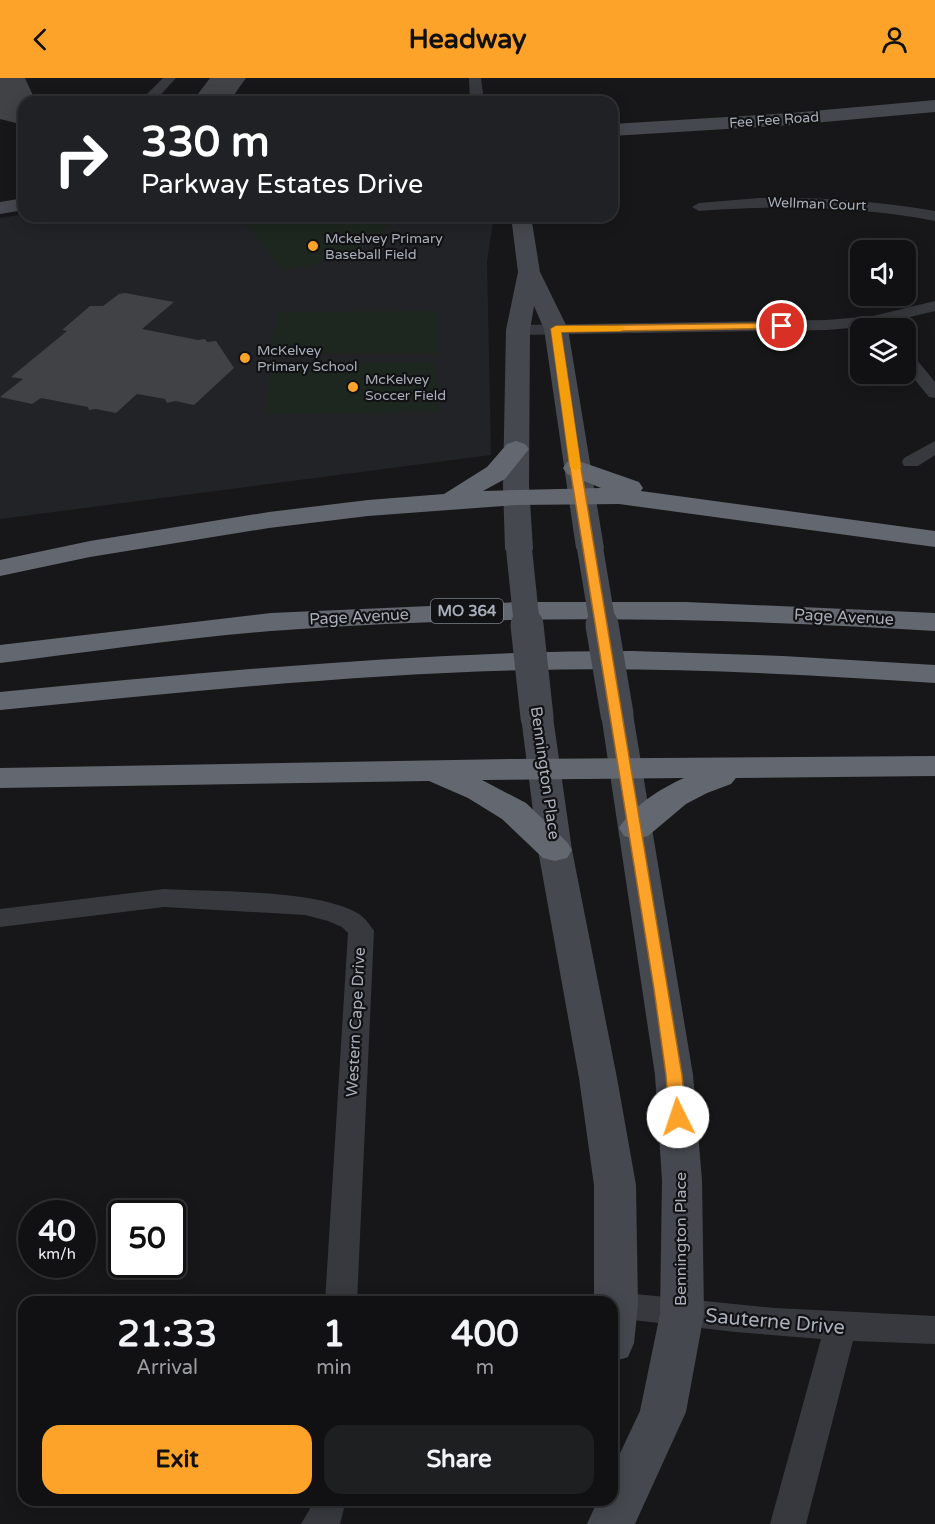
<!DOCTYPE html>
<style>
:root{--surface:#111113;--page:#1e1f21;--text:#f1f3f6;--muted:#9c9da0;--line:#303133;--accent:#fea329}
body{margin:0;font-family:"Varela Round",sans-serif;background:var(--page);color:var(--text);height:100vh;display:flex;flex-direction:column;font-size:22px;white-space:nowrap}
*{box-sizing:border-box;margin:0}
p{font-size:20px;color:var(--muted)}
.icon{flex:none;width:33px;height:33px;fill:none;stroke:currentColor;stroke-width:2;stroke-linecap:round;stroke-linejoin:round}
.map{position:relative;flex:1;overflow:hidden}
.sheet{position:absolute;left:18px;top:1218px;width:600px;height:210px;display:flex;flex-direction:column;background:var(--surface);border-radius:18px;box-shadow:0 3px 15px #0003,0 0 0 2px var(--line)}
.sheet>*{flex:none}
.banner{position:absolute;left:18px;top:18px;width:600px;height:126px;border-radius:18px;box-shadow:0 3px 15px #0003,0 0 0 2px var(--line);background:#202124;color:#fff;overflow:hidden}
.buttons{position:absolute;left:850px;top:162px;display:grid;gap:12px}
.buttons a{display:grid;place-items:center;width:66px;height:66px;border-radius:12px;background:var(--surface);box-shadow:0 3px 15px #0003,0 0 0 2px var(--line);font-size:30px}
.speed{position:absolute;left:18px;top:1122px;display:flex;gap:12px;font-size:30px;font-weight:700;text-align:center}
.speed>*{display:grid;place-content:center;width:78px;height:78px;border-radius:50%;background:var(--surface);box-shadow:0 3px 15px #0003,0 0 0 2px var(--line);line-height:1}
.speed small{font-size:15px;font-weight:400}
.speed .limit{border:3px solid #111;border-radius:9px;background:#fff;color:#111}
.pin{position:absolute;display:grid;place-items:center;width:51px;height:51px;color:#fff;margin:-26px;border:3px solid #fff;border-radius:50%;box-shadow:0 2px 6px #0007}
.me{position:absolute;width:66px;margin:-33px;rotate:356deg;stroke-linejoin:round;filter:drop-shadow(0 0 4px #0008)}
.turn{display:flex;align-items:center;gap:21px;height:126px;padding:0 24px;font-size:27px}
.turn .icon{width:78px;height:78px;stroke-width:2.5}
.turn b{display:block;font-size:42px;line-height:51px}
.eta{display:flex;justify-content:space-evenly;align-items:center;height:102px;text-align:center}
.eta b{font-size:36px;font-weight:700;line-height:42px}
.primary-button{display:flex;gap:12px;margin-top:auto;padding:12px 24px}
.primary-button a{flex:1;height:69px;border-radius:18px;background:var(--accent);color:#111;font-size:24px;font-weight:700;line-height:69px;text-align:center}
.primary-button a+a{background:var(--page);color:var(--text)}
header{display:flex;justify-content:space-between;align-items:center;height:78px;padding:0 24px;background:var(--accent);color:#111;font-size:27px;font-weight:700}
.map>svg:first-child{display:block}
</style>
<header><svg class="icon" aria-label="back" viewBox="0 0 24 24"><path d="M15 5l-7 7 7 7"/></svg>Headway<svg class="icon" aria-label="person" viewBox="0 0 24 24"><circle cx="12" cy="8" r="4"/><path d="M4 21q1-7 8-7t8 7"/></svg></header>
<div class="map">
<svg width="935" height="1446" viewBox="0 0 935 1446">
<rect width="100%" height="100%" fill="#171719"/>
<path fill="#222326" d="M24,136V138H494L487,183L491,377L0,441V140Z"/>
<g fill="#1e271f">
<path d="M241,138H394C370,176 324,184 283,193Z"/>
<path d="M437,233V276H270L277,234Z"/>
<path d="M436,284L438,334L266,336L271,285Z"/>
</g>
<g fill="#414246">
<path d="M0,0H25L36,24H24V47L0,41Z"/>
<path d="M210,0H246L229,24H192Z"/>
<path d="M125,215L174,224L142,251L198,262L205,261L207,264L216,263L234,290L194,327L175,323L167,325L165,321L137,316L116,335L96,331L89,332L88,329L41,320L32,326L0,319L23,301L11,299L67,253L62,252L90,228H103L119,216Z"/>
</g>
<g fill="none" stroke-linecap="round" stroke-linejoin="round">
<g fill="#37393e" fill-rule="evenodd">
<path d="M163,0H176L154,24H139Z"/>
<path d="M469,0H481L484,24H470Z"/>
<path d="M759,120C818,119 876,123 935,133V143C856,128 779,127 699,133L692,129L699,125Z"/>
<path d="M935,223V233L873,248L827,252L518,257L510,252L518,247L827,242L873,238Z"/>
<path d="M906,275L912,276L935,304V320L929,319L906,291Z"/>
<path d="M935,363V377L918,388H904L902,384L904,380Z"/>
<path d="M164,811C214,814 318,811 359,836C365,840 370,847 374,853L357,1224H325L348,855L342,849L328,843L305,837L164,829L0,849V831Z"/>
<path d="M616,1214L775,1230L935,1238V1266L853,1263L806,1446H770L821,1261L735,1254L616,1240L612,1239V1224H602L605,1217Z"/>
<path d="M312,1422H346L340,1446H301L310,1431Z"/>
</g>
<g fill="#45484e" fill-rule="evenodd">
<path d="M935,22V34L791,47L612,58V46L791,35Z"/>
<path d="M24,120V132L0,136V124Z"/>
<path d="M511,138H531L540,194L568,251L604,470L600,476L590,478L580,476L576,470L544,251L534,228L530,252L529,407L533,471L529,477L519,479L509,477L505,471L503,407L506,252L518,194Z"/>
<path d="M617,627L628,629L633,636L693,997L702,1102L704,1236L686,1334L635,1446H587L598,1422H612V1392L640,1333L660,1236L662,1102L655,997L601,636L606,629Z"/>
<path d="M537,629L548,632L553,639L572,772L617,1000L636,1107L638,1227L634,1265L628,1279L612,1284V1224H594V1107L579,1000L538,772L521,639L526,632Z"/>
</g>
<g fill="#63676f" fill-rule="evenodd">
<path d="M516,363L525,366L529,371L505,401L483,413L601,410L567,396L563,390L567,384L576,382L639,404L643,410L641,413L935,453V469L619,426L516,427L368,438L269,450L90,479L0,498V482L90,463L269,434L368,422L444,416L487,389L507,366Z"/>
<path d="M520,524H686L935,535V553C714,539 492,536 271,553C181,560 90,574 0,585V567L271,535Z"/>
<path d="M632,573L783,578L935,587V605C800,596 665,589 530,592C353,596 176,615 0,632V614C210,594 420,573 632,573Z"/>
<path d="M935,678V698L736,700L731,706L707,715L686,726L648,758L636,761L624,758L619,750C634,727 660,711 684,700L482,702L526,725L567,764L572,772L567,780L555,783L543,780L502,741L468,720L429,703L0,710V690L514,681Z"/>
</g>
<g stroke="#45484e" stroke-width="26">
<path d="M590,470L603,548"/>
<path d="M519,471L527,548"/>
</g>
<g stroke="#45484e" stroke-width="33">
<path d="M527,547L537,639"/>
<path d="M602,547L617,636"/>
</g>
</g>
<path fill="#fea329" stroke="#a56a1b" stroke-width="1.5" d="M782,245L787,248L786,250L561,254L581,390L682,997L686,1039L683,1044L678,1045L672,1044L669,1039L666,997L654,911L570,390L551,251L556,248Z"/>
<path fill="#f59e0b" d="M556,248H621L626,250L621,253L561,254L581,389L576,393L570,389L551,251Z"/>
<g fill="#fea329" stroke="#121214" stroke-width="2">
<circle cx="313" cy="168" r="6"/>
<circle cx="245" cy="280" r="6"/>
<circle cx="353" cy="309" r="6"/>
</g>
<g text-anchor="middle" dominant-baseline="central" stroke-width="4.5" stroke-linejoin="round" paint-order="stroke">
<g font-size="14" fill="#a8afba" stroke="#121214">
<text transform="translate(774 42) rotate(-4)">Fee Fee Road</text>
<text transform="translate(817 126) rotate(2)">Wellman Court</text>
</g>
<g font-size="14" fill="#a8afba" stroke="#121214" text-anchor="start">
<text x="325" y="160">Mckelvey Primary<tspan x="325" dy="16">Baseball Field</tspan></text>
<text x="257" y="272">McKelvey<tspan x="257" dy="16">Primary School</tspan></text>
<text x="365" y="301">McKelvey<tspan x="365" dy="16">Soccer Field</tspan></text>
</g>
<rect fill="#121214" stroke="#7b8088" stroke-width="1.5" x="431" y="521" width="72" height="24" rx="4.5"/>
<g font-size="15" font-weight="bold" fill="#a8afba">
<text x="467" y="533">MO 364</text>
</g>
<g font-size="16" fill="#a8afba" stroke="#121214">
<text transform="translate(359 539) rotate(-3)">Page Avenue</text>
<text transform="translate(844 539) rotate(3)">Page Avenue</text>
<text transform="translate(545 695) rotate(82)">Bennington Place</text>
<text transform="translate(356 944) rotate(-87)">Western Cape Drive</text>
<text transform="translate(681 1161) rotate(-90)">Bennington Place</text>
</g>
<g font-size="20" fill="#a8afba" stroke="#121214">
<text transform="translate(775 1244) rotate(5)">Sauterne Drive</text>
</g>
</g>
</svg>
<div class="buttons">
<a><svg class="icon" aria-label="sound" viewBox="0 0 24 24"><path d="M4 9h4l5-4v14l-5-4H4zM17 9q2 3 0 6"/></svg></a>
<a><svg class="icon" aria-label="layers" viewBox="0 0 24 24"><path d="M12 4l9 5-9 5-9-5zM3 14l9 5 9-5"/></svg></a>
</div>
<div class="speed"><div>40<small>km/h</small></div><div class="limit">50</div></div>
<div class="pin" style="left:782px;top:248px;background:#d93025"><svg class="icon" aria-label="arrive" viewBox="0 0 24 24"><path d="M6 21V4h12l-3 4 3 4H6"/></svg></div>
<svg class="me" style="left:678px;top:1039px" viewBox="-20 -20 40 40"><circle r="19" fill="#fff"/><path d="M0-13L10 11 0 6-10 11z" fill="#fea329"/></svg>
<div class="banner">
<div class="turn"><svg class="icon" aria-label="right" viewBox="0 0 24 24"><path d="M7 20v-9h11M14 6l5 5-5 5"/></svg><div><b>330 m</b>Parkway Estates Drive</div></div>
</div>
<section class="sheet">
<div class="eta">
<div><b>21:33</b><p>Arrival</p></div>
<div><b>1</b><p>min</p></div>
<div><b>400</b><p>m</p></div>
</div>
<div class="primary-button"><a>Exit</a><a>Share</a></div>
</section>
</div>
